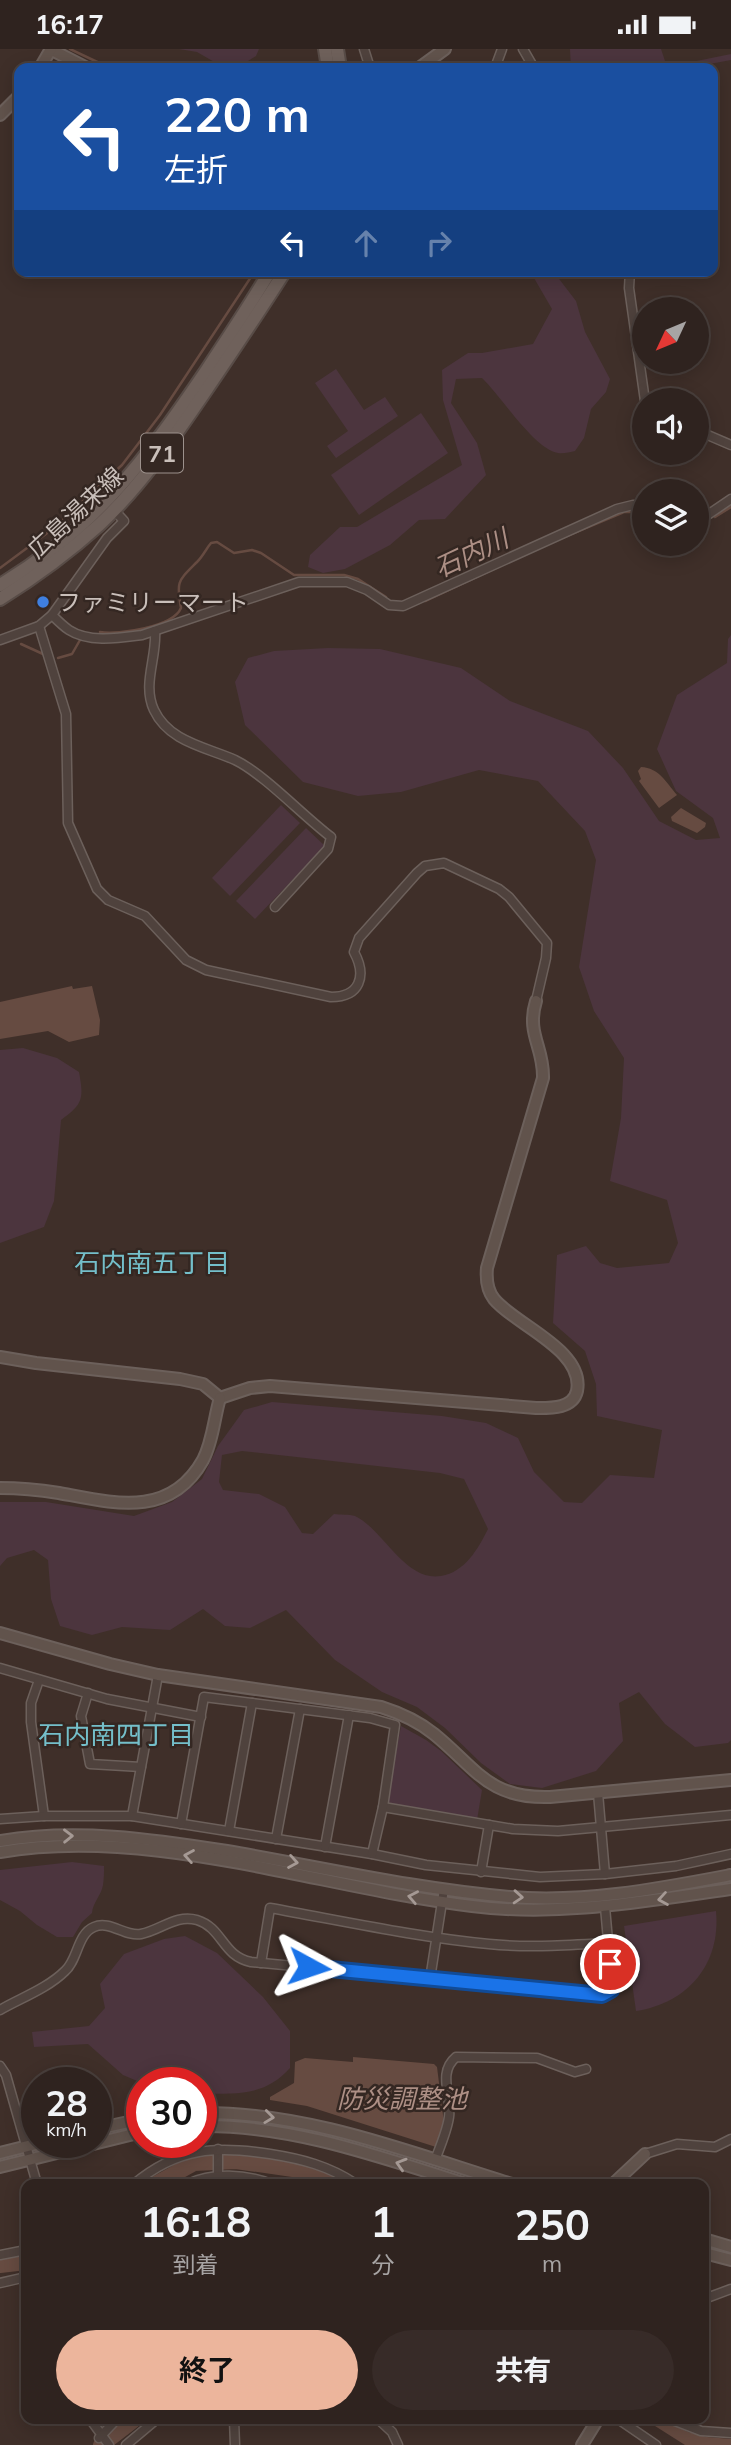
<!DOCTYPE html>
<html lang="ja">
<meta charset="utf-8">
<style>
:root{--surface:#2f231f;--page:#372b28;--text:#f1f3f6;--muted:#a7a4a4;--line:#4a403d;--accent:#ecb59c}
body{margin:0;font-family:Mulish,"Noto Sans JP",sans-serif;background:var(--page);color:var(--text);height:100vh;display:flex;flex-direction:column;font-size:26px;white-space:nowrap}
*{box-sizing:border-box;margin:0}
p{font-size:23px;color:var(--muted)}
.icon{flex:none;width:38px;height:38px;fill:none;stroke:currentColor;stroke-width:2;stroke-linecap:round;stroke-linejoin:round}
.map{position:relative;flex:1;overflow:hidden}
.panel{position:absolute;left:21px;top:2130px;width:688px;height:245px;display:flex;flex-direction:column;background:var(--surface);border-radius:14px;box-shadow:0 4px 18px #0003,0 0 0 2px var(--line)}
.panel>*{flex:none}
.hud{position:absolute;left:14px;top:14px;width:704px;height:214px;border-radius:14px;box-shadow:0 4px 18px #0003,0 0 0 2px var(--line);background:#1a4fa0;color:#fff;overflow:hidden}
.needle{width:46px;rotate:226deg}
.fabs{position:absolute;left:632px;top:248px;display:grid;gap:14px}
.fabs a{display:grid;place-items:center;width:77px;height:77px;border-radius:50%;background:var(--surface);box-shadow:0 4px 18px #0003,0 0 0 2px var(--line);font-size:35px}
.speed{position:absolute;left:21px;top:2018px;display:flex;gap:14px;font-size:35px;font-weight:700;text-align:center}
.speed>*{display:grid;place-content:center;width:91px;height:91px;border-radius:50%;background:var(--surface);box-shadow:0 4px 18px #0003,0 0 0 2px var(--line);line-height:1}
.speed small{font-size:18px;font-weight:400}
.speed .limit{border:10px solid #d22;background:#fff;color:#111}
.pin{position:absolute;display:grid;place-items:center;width:60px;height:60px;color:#fff;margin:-30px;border:4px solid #fff;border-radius:50%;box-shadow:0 2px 7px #0007}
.me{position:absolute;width:77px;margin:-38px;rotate:95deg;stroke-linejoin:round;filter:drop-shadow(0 0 5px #0008)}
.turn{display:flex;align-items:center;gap:24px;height:147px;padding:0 35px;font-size:32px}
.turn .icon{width:91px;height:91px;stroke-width:2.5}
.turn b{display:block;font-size:49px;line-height:60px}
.lanes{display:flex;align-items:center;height:66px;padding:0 35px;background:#0003;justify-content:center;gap:35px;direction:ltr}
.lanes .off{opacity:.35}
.eta{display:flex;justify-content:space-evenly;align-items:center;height:119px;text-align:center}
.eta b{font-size:42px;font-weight:700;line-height:49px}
.button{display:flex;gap:14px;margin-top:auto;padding:14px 35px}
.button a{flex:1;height:80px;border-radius:42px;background:var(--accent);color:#111;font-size:28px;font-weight:700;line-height:80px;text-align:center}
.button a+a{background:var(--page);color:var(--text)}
.status{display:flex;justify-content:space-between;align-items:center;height:49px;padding:0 35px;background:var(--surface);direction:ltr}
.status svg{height:19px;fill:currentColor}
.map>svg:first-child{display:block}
</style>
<div class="status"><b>16:17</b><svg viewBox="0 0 49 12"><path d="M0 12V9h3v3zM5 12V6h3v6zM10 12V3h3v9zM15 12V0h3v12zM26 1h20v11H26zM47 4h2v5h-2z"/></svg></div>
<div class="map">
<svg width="731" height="2396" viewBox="0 0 731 2396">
<rect width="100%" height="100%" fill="#3f2f29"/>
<g fill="#4c353e" fill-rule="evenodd">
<path d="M179,0H259L256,7L243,15L223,18L197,3Z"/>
<path d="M570,0H661L667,18L731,5V11L688,19H571Z"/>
<path d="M523,222H553L576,252L585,283L610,330L606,343L591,360L584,389L575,402C570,403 563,405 558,404C534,400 501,347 482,329L456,330L451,354L477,394L486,426L445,470L419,471L390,496L345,520L323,524L308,518L310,506L340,478H357L462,416L443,351L442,321L468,304H482L533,295L552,260L534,229Z"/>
<path d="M336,320L364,361L385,348L398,367L336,409L327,397L348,382L315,334Z"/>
<path d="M421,364L448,404L359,466L331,426Z"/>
<path d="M731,586V1691L728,1694L695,1698L665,1675L639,1643L619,1654L623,1692L596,1722L542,1739L510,1735L481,1714L445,1679L417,1658L382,1643L335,1611L286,1561L250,1579L225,1577L203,1560L170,1581L122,1578L92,1586L60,1577L51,1550L48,1511L34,1501L7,1509L0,1517V1453H46L134,1467L172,1453L202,1430L218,1397L244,1361L272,1353L442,1367L486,1374L518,1389L534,1423L564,1453L582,1454L610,1426L654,1429L662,1381L597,1367L596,1335L585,1302L553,1274L557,1206L586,1197L600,1214L617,1219L669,1214L678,1194L667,1151L610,1132L621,1069L624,1009L594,962L579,918L596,811L585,782L538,732L479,721L401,743L358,747L303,733L245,676L235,633L248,609L274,602L328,599L380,600L461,619L510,652L588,682L623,719L659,772L696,791L720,789L713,769L676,742L657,700L677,646L727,614L728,590ZM242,1402L440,1424L464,1430L488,1480C478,1500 465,1523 441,1527C405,1533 384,1481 355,1467C349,1465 340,1466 334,1465L313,1485L302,1484L285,1458L259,1445L223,1441L219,1433L222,1406Z"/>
<path d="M281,756L300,774L230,847L212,829Z"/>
<path d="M306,779L325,797L255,870L236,852Z"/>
<path d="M23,999L57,1009L79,1023C84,1050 83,1055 61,1071L54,1152L44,1178L0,1194V1001Z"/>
<path d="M401,1677L426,1691L441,1702L482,1741L477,1771L390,1755L387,1750Z"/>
<path d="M72,1813L104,1817C104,1823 104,1830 103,1836C101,1847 93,1853 92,1864L82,1873L73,1888H57L37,1876L20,1862L0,1851V1821Z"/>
<path d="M716,1862C721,1915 688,1954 636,1962L624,1877Z"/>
<path d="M185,1887L217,1904L263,1948L290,1982V2019C264,2048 237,2044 201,2045V2034H142L123,2026L88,1995L34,1998L32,1983L89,1977L105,1959L100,1935L124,1905L164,1890Z"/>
</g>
<g fill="#664b41">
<path d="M641,718C659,719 666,733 677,746L659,759L639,732L641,730L638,722Z"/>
<path d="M681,759L706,774L705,778L697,784L672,772L671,768Z"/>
<path d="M72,937L73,940L92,937L100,971L99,986L69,993L48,982L0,990V953Z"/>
<path d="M353,2008L434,2015L437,2018L444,2074L436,2098L307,2057L270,2051V2048L294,2034L295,2013L305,2009L353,2013Z"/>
<path d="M644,2370H662L688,2383L707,2388L731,2390V2396H685Z"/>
</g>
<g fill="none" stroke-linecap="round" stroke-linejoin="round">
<g stroke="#664b41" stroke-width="2.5">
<path d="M70,0L110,19"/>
<path d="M715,468L731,458"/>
<path d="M696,471H700"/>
<path d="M562,489L624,463H644"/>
<path d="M0,519L54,479L122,416L160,366L255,222"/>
<path d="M425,552L500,517"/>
<path d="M100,583C119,586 173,578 181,559C176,532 178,532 197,513C203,507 206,500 211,494L217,493L234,504L252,501L261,504L294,526H344L358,530L386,548"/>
<path d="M21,595L43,605"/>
<path d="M58,609L72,605L80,591"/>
</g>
<g stroke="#664b41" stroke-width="16">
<path d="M156,2135L194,2114L236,2112L300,2121L335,2135"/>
<path d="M0,2216L26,2213"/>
<path d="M101,2396L135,2370"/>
</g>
<defs>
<g id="street">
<path d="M364,0L370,19"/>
<path d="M523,0L534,19"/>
<path d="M495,19L502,0"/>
<path d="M630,222L629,239L645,352"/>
<path d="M696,381L731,396"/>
<path d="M696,466L709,465L731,450"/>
<path d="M52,566C57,571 63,577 69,581C89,594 119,589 142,586L299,533H347L367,541L389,556L403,557L617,460L633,456L644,458"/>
<path d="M39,577L66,665L68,774L97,840L108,851L145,867L186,911L206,921L331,948C360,948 367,927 354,903L359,889L417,824L425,817L444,814L499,840L509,848L547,894L546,909L536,952"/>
<path d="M155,582C157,609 142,635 154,661C169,693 206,698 235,711C264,725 303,767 331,788L328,800L275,858"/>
<path d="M0,591L39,577L52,566L107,489L124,472L114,461"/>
<path d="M0,1619L107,1650L201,1668"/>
<path d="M39,1631L31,1654V1673L44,1767"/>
<path d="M88,1644L81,1667L90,1715L141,1718"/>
<path d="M598,1744L605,1825"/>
<path d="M383,1758L513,1780L558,1782L731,1766"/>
<path d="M132,1767L158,1626"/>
<path d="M0,1770L44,1767H132L372,1805L426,1816L540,1828L605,1825L676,1817L731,1805"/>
<path d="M181,1775L204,1648L370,1669L395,1676L383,1758L372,1805"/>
<path d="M229,1782L252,1654"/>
<path d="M276,1790L300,1660"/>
<path d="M325,1798L349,1666"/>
<path d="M481,1823L489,1776"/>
<path d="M261,1914L270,1859C343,1872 416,1888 489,1895C529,1899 569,1896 608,1894"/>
<path d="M430,1930L444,1840"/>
<path d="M0,1961C21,1949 48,1939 65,1922C78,1911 77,1885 94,1878C110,1871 125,1888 141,1885C161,1881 176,1865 197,1871C223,1879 222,1907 251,1913L602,1946L611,1941L612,1936L605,1858"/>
<path d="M0,2017L6,2026L37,2135"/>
<path d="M645,2105L677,2095L715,2098L731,2090"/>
<path d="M435,2111C440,2098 447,2082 449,2068C452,2047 437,2024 456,2008L537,2009L575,2023L586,2020"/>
<path d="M218,2127V2100"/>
<path d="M134,2135C178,2098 217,2097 270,2105C302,2110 329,2117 356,2135"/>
<path d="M188,2135C212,2123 246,2125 271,2135"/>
<path d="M0,2206L26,2201"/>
<path d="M0,2234L26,2228"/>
<path d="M704,2250L731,2240"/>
<path d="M90,2370L109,2396"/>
<path d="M234,2370L235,2396"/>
<path d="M378,2370L392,2383L398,2396"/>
<path d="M618,2370L656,2396"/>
<path d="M670,2370L701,2382L731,2384"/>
<path d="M99,2389L117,2370"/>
<path d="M126,2396L157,2370"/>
</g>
<g id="secondary">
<path d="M50,0L87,19"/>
<path d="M40,19L51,0"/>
<path d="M419,19L445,0"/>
<path d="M0,66L19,47"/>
<path d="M0,1308L36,1314L180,1330L203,1335L220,1349"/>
<path d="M220,1349L250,1339L270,1337L536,1359C550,1359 573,1360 577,1342C585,1301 515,1276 494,1250C487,1241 486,1230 487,1219L543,1029C544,998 526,985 536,952"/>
<path d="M0,1439C20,1439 40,1441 59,1444C113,1454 170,1470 203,1411C213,1392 214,1369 220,1349"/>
<path d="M0,1584L110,1615L158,1626L381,1658C400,1664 418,1672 434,1685C476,1719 488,1750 550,1748L731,1731"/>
<path d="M0,1792C75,1779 152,1790 227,1802C321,1818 415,1840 510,1848C585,1854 657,1840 731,1826"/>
<path d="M0,1803C152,1777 321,1839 472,1857C560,1868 645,1852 731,1840"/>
<path d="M201,2064C309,2063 411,2104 512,2135"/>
<path d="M201,2077C293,2076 380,2108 466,2135"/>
<path d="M96,2080L142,2070"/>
<path d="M0,2104L44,2093"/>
<path d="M0,2118L142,2083"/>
<path d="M613,2135L645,2105"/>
<path d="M704,2190L731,2198"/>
<path d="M704,2204L731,2211"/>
<path d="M582,2396L598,2370"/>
</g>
<g id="primary">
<path d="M325,0L328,19"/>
<path d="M337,0L340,19"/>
<path d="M0,536C95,479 145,412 206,322C228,289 250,256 270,222"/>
<path d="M0,550C35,528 68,504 99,476C143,435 177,384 211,334C236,297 261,260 285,222"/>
</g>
</defs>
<use href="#street" stroke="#6c605b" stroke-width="11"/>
<use href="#secondary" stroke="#6c605b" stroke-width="14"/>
<use href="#primary" stroke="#584c47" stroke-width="16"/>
<use href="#street" stroke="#4f423d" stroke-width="8"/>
<use href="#secondary" stroke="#61534c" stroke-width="10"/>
<use href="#primary" stroke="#6f615b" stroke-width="12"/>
</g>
<defs><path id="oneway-chevron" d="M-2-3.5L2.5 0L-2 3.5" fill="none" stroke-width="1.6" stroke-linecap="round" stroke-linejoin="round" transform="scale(1.75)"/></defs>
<g stroke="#a59994">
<use href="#oneway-chevron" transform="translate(68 1787) rotate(-1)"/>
<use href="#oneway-chevron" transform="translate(189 1807) rotate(-170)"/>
<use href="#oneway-chevron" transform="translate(293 1813) rotate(10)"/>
<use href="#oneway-chevron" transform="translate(413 1848) rotate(-169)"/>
<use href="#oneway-chevron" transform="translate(518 1848) rotate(4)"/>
<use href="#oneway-chevron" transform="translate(663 1850) rotate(171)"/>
<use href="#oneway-chevron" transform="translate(269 2068) rotate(7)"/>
<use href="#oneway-chevron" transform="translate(401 2115) rotate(-163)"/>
</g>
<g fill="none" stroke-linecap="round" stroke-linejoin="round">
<defs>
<path id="route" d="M309,1918L602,1946L611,1941L610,1915"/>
</defs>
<use href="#route" stroke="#114b97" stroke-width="18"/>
<use href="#route" stroke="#1a73e8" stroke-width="12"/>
</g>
<circle fill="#3f7fe0" stroke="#342722" stroke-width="2.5" cx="43" cy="553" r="7"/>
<g text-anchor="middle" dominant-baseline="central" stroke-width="5" stroke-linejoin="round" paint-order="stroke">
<rect fill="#342722" stroke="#9c918c" stroke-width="2" x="141" y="384.5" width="42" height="39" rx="5"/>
<g font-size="23" font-weight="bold" fill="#c9bfba">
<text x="162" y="404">71</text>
</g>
<g font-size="24" fill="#c9bfba" stroke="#342722">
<text transform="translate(75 463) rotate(-43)">広島湯来線</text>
</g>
<g font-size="24" fill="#c9bfba" stroke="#342722" text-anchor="start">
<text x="57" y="553">ファミリーマート</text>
</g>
<g font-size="26" font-style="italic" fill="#ad8f85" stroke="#342722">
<text transform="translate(471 504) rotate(-25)">石内川</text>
<text x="402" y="2049">防災調整池</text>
</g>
<g font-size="26" fill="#74bfca" stroke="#342722">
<text x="152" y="1213">石内南五丁目</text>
<text x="116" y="1685">石内南四丁目</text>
</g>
</g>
</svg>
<div class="fabs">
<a><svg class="needle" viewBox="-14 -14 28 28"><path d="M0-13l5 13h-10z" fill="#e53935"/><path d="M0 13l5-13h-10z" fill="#a7a4a4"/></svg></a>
<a><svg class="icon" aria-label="sound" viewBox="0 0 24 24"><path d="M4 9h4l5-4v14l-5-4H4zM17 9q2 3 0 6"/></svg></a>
<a><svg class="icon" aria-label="layers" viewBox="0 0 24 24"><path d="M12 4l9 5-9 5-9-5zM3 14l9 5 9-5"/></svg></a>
</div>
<div class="speed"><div>28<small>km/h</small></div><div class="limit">30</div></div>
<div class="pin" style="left:610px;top:1915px;background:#d93025"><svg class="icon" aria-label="arrive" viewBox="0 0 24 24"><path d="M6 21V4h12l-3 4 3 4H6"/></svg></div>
<svg class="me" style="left:309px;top:1918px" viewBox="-20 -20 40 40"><path d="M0-17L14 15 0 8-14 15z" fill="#1a73e8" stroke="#fff" stroke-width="4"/></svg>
<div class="hud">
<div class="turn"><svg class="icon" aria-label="left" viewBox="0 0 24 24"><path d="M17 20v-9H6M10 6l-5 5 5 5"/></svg><div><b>220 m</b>左折</div></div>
<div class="lanes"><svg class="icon" aria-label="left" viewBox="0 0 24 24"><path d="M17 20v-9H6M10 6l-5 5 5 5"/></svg><svg class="icon off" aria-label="ahead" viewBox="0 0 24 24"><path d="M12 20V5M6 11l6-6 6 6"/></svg><svg class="icon off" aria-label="right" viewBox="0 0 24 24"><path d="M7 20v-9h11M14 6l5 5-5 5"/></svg></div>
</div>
<section class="panel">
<div class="eta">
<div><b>16:18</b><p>到着</p></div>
<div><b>1</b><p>分</p></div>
<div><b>250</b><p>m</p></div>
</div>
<div class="button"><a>終了</a><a>共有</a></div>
</section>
</div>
